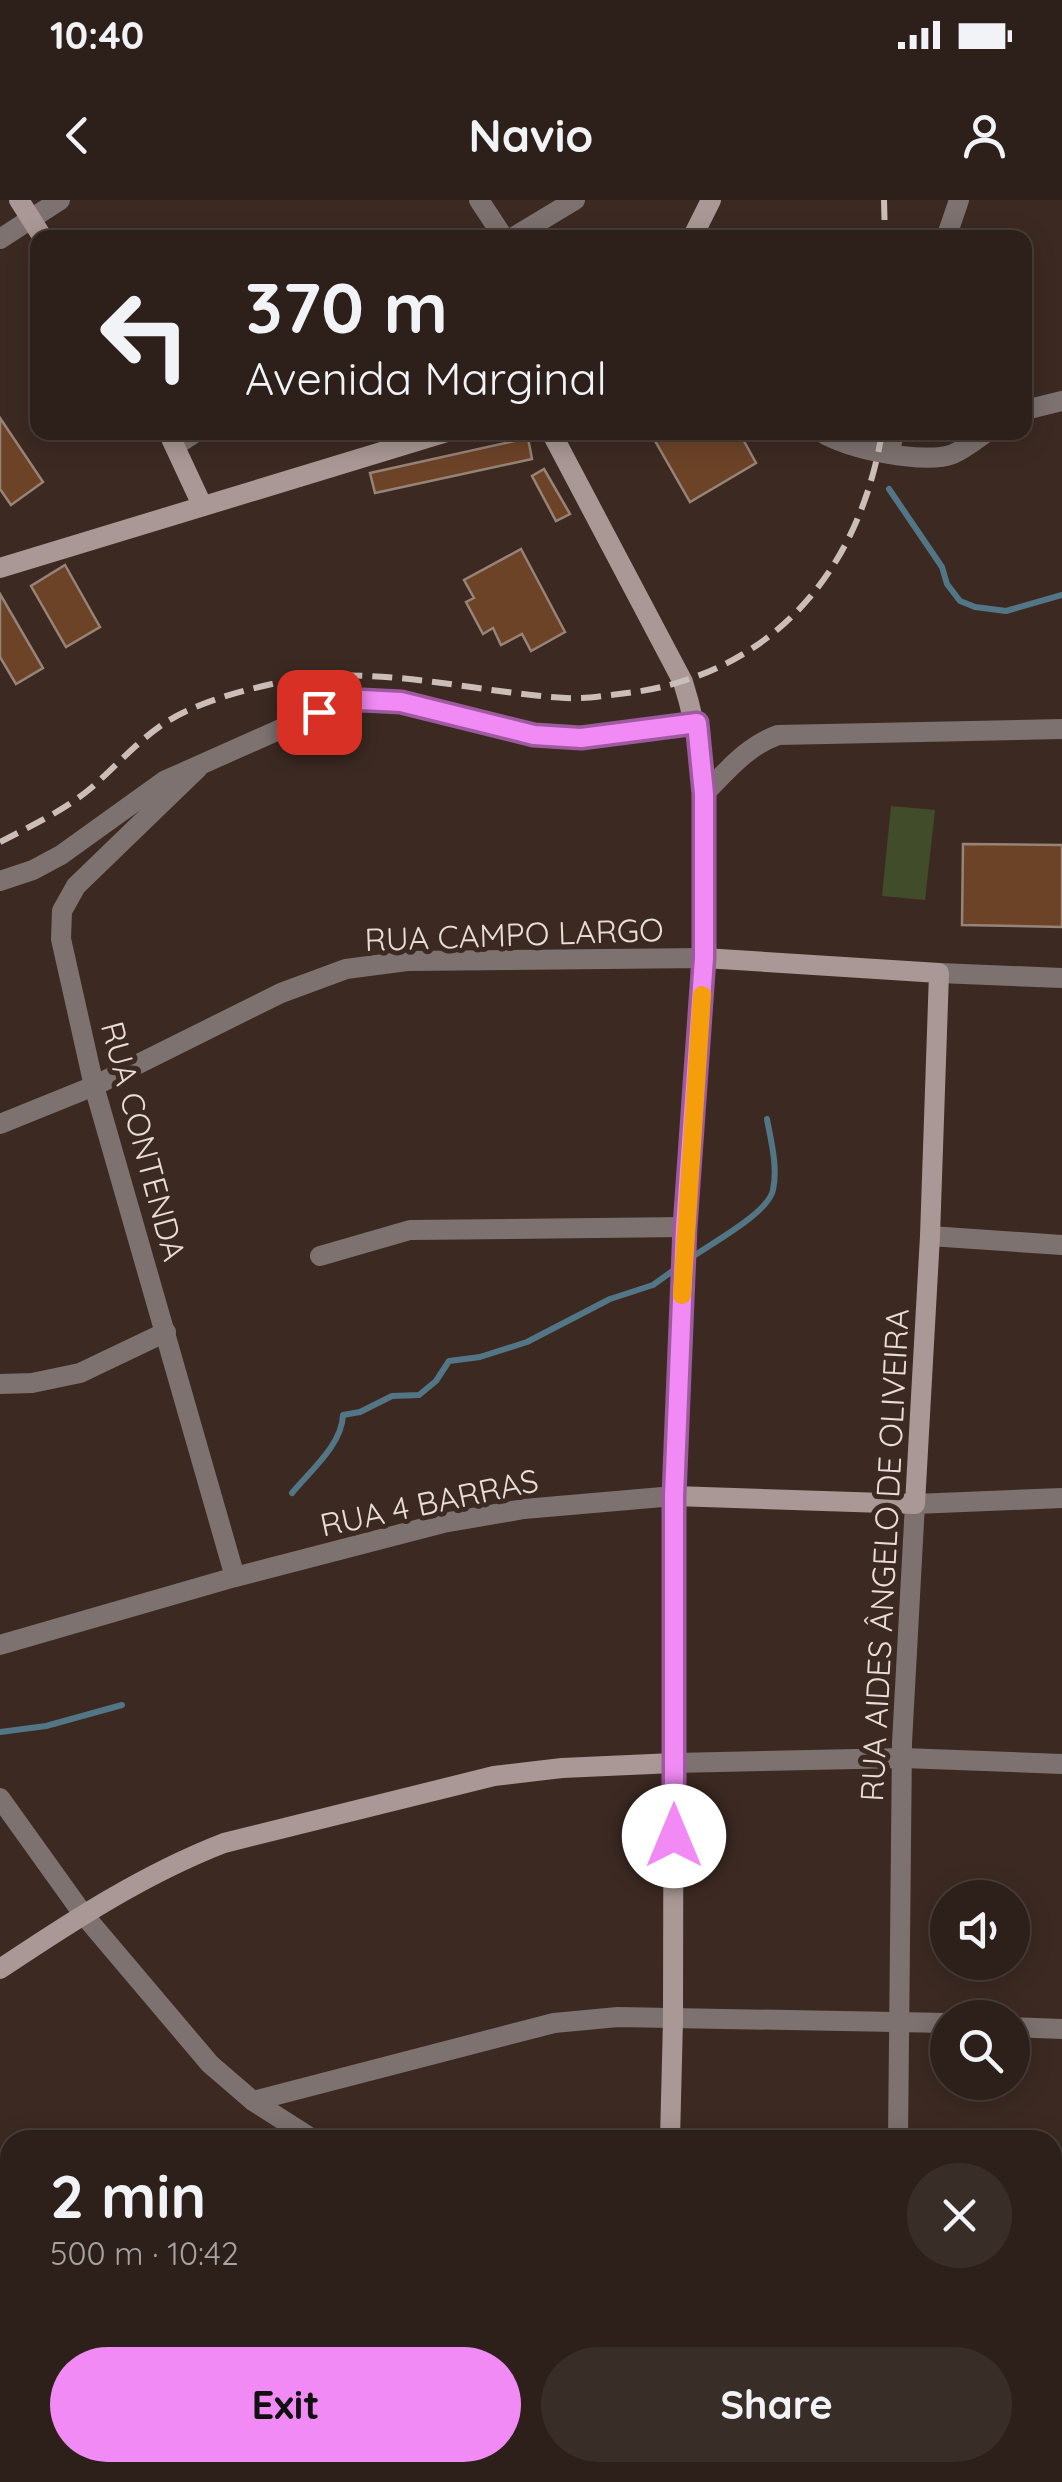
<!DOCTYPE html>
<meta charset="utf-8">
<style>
:root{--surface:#2d201a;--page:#392d27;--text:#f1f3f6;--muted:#a7a3a2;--line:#483e39;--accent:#f18af4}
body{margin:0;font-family:Quicksand,sans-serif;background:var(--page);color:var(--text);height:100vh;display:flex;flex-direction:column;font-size:38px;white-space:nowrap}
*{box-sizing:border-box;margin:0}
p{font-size:32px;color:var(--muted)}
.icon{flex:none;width:55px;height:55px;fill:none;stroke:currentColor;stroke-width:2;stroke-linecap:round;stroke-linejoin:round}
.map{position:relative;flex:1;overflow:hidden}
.details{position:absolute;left:0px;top:1930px;width:1062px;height:352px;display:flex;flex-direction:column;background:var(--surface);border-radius:30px 30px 0 0;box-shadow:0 5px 25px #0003,0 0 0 2px var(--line)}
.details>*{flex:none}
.banner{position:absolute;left:30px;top:30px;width:1002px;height:210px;border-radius:20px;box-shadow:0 5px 25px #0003,0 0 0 2px var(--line);background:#2d201a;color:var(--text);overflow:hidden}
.controls{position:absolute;left:930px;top:1680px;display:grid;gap:20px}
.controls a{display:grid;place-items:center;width:100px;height:100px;border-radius:50%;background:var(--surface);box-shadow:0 5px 25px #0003,0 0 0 2px var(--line);font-size:50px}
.pin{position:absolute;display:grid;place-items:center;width:85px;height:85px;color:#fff;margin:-42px;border-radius:20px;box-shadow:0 5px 15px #0006}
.me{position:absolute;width:110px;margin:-55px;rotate:0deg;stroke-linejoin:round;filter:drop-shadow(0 0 8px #0008)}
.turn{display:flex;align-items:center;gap:35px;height:210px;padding:0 50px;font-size:45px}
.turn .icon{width:130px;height:130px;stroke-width:2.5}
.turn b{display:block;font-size:70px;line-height:85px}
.round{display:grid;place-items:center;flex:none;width:105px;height:105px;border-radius:52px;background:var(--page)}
.head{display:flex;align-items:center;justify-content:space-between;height:170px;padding:0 50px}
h1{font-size:60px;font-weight:700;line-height:75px}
.primary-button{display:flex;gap:20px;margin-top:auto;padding:20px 50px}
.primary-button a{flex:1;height:115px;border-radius:60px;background:var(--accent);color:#111;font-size:40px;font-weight:700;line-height:115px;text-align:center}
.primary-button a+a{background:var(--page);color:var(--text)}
.status{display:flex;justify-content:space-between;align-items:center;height:70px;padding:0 50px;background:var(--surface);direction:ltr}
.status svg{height:28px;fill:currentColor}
header{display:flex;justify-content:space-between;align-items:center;height:130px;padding:0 50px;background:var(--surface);font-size:45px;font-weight:700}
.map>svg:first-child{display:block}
</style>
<div class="status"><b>10:40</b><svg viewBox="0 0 49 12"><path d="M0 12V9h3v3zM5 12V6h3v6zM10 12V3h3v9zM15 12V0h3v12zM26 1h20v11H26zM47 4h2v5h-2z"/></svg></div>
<header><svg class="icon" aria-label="back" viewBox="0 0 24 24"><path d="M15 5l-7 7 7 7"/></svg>Navio<svg class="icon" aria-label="person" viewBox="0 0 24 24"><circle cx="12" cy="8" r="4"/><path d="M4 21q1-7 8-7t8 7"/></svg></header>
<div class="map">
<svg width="1062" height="2282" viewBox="0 0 1062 2282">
<rect width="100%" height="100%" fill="#3c2a22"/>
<path fill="#414c2a" d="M891,606L935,610L925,700L882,696Z"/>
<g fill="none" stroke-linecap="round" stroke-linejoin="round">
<g stroke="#527686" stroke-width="6">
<path d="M889,289L942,367L947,384L960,401L975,407L1006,411L1062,395"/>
<path d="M688,1060C708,1045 768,1014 773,990C778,967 771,941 767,919"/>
<path d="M292,1293C310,1271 342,1245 343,1215L360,1212L392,1196L419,1195L436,1181L449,1161L480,1157L527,1142L610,1099L653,1085L678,1067"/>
<path d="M0,1532L46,1526L122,1505"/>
<path d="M0,2224L10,2236"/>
<path d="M44,2272L52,2282"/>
</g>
</g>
<g fill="#6d4328" stroke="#978377" stroke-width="2.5">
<path d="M0,218L43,282L11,305L0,289Z"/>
<path d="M650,232H739L756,263L690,302Z"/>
<path d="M528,238L532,259L375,293L370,273Z"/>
<path d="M544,269L570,314L556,321L532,276Z"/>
<path d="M521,349L565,432L531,451L522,434L501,445L493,428L483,434L466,402L474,398L464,380Z"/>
<path d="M65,365L100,427L66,447L31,386Z"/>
<path d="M0,394L43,468L16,484L0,457Z"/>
<path d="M963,644L1062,645V727L962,725Z"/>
</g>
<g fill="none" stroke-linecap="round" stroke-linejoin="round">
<g stroke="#7d7270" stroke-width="20">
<path d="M479,0L504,38"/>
<path d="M512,38L575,0"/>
<path d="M946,38L959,0"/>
<path d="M0,39L60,0"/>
<path d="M1025,210L1062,201"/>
<path d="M821,232C846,249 925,265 953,254C965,249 977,239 987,232"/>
<path d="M176,245L196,232"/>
<path d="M890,252L894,232"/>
<path d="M198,568L76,686L62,711L61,739L94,886L235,1377"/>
<path d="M704,594C727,571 747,546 778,535L1062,529"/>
<path d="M0,681L33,670L61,655L164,581L319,512L361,500L401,502L534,535L581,538L697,523"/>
<path d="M939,773L1062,778"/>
<path d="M0,924L94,886L281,793L346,769L407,761L704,758L685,1027L674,1296L524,1309L443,1323L235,1377L0,1445"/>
<path d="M930,1036L1062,1045"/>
<path d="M320,1056L410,1030L685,1027"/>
<path d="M0,1184L32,1183L80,1173L166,1132"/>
<path d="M674,1563L903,1558L1062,1564"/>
<path d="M0,1598L83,1714L210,1864L253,1901L314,1940"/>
<path d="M1012,1827L1062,1829"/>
<path d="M253,1901L554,1823L618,1817L948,1823"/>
<path d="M898,1940L902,1543L915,1304L1062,1298"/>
<path d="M0,2009L10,2020"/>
<path d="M1052,2109H1062"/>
<path d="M238,2272L247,2282"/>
<path d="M591,2272L600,2282"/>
<path d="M890,2282V2272"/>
</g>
<g stroke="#a99895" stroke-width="20">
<path d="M19,0L43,38"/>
<path d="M692,38L711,0"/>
<path d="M168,232L202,305"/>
<path d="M551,232L683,482C712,571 704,666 704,758L939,773L930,1036L915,1304L674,1296L673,1820L670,1940"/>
<path d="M0,368L447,232"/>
<path d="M0,1769C72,1721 144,1674 224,1643L494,1576L562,1568L674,1563"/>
<path d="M660,2282V2272"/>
</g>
<g stroke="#cbbeb8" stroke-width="6" stroke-dasharray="20 10" stroke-linecap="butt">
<path d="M884,0L885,38"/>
<path d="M0,642C31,626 65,610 91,588C114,568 135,544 159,527C189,505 236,492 272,484C370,461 468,492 566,498C584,499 602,496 619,494C767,479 859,375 882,232"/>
</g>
</g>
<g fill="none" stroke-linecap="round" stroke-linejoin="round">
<defs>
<path id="route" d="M319,512L362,500L401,502L534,535L581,538L697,523L704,594V758L685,1027L674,1296V1636"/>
</defs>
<use href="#route" stroke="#9d5a9f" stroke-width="25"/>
<use href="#route" stroke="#f18af4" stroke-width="18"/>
<path stroke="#f59e0b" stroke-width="18" d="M682,1095L702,795"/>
</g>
<g text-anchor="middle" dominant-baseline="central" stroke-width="10" stroke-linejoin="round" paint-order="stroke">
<g font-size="32" fill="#e9ddd8" stroke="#3c2a22">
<text transform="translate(514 734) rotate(-2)">RUA CAMPO LARGO</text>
<text transform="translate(144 941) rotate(75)">RUA CONTENDA</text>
<text transform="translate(429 1302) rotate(-12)">RUA 4 BARRAS</text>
<text transform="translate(884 1355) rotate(-87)">RUA AIDES ÂNGELO DE OLIVEIRA</text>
</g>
</g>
</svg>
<div class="controls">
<a><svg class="icon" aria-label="sound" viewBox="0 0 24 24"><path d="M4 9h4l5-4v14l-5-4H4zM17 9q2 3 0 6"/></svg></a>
<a><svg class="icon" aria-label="search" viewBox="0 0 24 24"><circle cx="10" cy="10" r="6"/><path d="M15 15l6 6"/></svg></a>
</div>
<div class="pin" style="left:319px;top:512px;background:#d93025"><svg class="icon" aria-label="arrive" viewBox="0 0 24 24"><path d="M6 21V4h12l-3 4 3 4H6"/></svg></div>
<svg class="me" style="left:674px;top:1636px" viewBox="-20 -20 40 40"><circle r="19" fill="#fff"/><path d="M0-13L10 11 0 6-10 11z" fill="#f18af4"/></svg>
<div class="banner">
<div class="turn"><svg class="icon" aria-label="left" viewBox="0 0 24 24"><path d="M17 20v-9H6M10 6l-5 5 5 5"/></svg><div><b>370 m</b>Avenida Marginal</div></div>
</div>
<section class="details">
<div class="head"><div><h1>2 min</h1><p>500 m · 10:42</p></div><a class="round"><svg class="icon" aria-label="close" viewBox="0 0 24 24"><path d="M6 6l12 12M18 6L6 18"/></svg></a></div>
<div class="primary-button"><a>Exit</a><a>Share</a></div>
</section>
</div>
